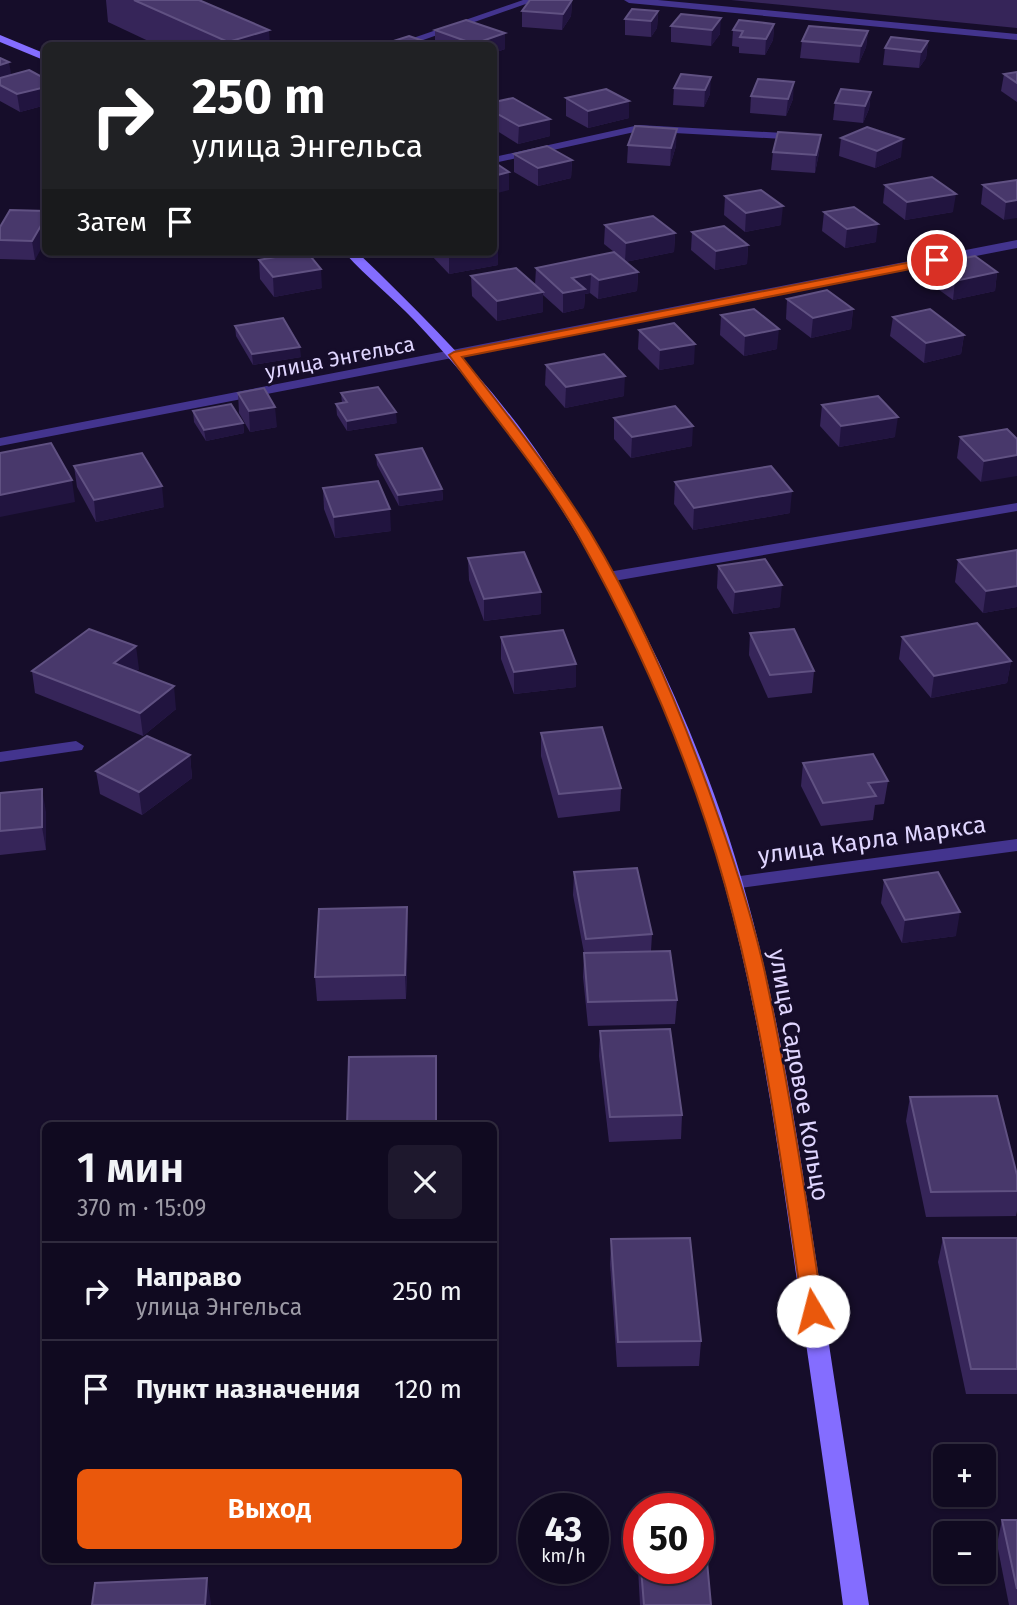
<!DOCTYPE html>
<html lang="ru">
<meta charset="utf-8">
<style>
:root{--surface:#100a20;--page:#1e182d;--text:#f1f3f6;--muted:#9c9aa5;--line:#302b3e;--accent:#ea580c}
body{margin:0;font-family:"Fira Sans",sans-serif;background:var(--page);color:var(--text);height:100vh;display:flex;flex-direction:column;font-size:26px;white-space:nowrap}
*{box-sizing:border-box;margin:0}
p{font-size:23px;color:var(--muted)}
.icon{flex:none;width:38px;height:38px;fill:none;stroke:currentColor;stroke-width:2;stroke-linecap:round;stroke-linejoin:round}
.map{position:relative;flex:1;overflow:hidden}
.details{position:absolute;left:42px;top:1122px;width:455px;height:441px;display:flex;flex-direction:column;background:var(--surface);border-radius:10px;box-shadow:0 2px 5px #0004,0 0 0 2px var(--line)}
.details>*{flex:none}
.top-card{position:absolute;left:42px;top:42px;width:455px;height:214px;border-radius:10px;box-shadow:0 2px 5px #0004,0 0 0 2px var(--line);background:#202124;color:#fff;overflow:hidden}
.buttons{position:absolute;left:933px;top:1444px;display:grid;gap:14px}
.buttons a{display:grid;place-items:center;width:63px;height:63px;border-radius:10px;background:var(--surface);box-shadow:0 2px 5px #0004,0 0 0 2px var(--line);font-size:35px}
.speed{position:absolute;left:518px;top:1493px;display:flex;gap:14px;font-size:35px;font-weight:700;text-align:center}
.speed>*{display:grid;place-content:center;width:91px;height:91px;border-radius:50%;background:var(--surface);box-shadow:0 2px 5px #0004,0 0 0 2px var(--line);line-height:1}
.speed small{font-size:18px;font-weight:400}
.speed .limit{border:10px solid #d22;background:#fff;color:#111}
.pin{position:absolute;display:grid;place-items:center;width:60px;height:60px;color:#fff;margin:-30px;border:4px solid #fff;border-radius:50%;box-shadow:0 2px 7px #0007}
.me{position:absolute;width:77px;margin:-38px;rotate:352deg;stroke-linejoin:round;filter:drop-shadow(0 0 5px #0008)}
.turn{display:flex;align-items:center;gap:24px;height:147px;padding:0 35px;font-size:32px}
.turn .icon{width:91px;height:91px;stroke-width:2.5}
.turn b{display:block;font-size:49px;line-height:60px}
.then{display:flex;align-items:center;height:66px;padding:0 35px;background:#0003;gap:14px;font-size:26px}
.round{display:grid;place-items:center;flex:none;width:74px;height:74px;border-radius:10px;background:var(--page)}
.head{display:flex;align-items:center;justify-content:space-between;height:119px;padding:0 35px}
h1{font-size:42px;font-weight:600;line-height:52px}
.action{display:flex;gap:14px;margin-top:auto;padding:14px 35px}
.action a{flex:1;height:80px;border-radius:10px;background:var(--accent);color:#fff;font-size:28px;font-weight:600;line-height:80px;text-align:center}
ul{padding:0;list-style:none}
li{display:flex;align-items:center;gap:21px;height:98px;padding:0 35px;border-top:2px solid var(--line)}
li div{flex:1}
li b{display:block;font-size:26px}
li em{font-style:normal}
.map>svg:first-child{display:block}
</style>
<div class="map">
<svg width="1017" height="1605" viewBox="0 0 1017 1605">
<rect width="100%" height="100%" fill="#160d2a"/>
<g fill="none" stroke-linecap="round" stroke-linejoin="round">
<g fill="#43348e" fill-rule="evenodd">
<path d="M523,0H537L406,46H390Z"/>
<path d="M624,0H658L1017,34V40L629,3Z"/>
<path d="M639,125L801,134L806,137L801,140L639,131L494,163V157Z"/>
<path d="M1017,240V248L0,446V438Z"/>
<path d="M1017,503V511L608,582L600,577L608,572Z"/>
<path d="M76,741L84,746L82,750L0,762V752Z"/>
<path d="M1017,839V851L733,889L724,883L733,877Z"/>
</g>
<g fill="#846dff" fill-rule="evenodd">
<path d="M0,35L46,54V61L0,42Z"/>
<path d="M344,252H357C425,317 492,384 545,463C615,566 671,676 714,794C769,945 793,1107 817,1266C834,1379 852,1492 869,1605H843C828,1492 811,1379 795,1267C777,1139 759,1011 725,887C684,737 620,591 531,463C496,413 456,364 413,319C391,296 365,276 344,252Z"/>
</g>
</g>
<g fill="#362559" fill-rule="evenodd">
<path d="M106,0H199L228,42V46H159L108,22Z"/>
<path d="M572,0L571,16L562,30L522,27V11Z"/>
<path d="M731,0H1017V28Z"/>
<path d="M658,11L657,28L651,37L625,35V19Z"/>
<path d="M681,14L720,34L711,46L671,42V26Z"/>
<path d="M466,20L505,33V49L494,53V46H381L409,36L435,45V30Z"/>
<path d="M774,24L773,40L765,55L739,53V47L732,46L733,30Z"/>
<path d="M868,31L866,47L859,63L800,58L802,41Z"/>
<path d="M928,41L926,58L919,68L883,65L885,48Z"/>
<path d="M0,58L11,75L46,79V105L20,112L0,101Z"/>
<path d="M1017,72V102L1001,91L1004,74Z"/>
<path d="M681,74L710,94L704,107L673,105L674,88Z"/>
<path d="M871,92L869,109L863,123L833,120L835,103Z"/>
<path d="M751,96L793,99L786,116L750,113Z"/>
<path d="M566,98L629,118L588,128L566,116Z"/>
<path d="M494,102L550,136L518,144L494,129Z"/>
<path d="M821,135L819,153L815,173L771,170L773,152Z"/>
<path d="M841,138L901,157L875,168L839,156Z"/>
<path d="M628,145L676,146L670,166L627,163Z"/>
<path d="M514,154L572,160L571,178L538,186L514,172Z"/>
<path d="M1017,180L1004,220L981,204L983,185Z"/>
<path d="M885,185L953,212L905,220L883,203Z"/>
<path d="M725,196L781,225L745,232L724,215Z"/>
<path d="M46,211L35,260L0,259V227Z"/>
<path d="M824,212L876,242L845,248L822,231Z"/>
<path d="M605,225L675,233L674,252L625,262L638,272L637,291L598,299L590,293L585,294L584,308L563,313L543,295V312L497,321L472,296L471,276L535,285L536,268L614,252L604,244Z"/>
<path d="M692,232L748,245L747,264L715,270L691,250Z"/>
<path d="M430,252H494L498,265L449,274L430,254Z"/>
<path d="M259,260L322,288L274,297L260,279Z"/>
<path d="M933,264L997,272L995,291L953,300L931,284Z"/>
<path d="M787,299L853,309L851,329L811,338L786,319Z"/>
<path d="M721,315L777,349L744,356L720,335Z"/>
<path d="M893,317L964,335L961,354L924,363L890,336Z"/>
<path d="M235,326L301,357L253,365L236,336Z"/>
<path d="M639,330L694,364L659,370L638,349Z"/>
<path d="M546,365L624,396L565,408L545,385Z"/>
<path d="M238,393L277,427L250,432L239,413Z"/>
<path d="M341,393L397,423L347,431L337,415L336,404L342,403Z"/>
<path d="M822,405L895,437L839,447L820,426Z"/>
<path d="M193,411L243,423L244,433L206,441L194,422Z"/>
<path d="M614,418L692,446L631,458L614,439Z"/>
<path d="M1007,429L981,482L957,458L960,437Z"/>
<path d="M376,455L442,489L443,500L399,506L377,465Z"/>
<path d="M74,466L164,507L96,522L77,487Z"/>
<path d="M675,482L790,513L693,530L674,504Z"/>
<path d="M323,488L391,531L335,538L324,509Z"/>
<path d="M1017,550V607L983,613L955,582L958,560Z"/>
<path d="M468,558L541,592V614L484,621L469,580Z"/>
<path d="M718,566L780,607L733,614L717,588Z"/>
<path d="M750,633L814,671L812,693L768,698L749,655Z"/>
<path d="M501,637L576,664V687L514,694L501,659Z"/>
<path d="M902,637L1011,661L1007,683L931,698L899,659Z"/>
<path d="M139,669L135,672L176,709L143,736L35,693L32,671Z"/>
<path d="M541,733L621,788L620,811L558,818L541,756Z"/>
<path d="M190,755L192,778L142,815L100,794L96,771Z"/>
<path d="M803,763L888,781L884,804L875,805L873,820L821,826L801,786Z"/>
<path d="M0,793L46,812V850L0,855Z"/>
<path d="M574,872L652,934L651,951L677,1000L675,1024L588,1026L583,977L584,953L573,895Z"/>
<path d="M884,880L956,936L902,943L881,903Z"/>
<path d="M407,907L408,931L406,999L317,1001L315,977Z"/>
<path d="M600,1031L682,1115L681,1139L609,1142L599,1056Z"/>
<path d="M910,1097L1017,1175V1211L1016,1216L926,1217L906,1121Z"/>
<path d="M943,1238H1017V1394H966L938,1262Z"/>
<path d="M611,1239L701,1341L699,1366L617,1367L610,1264Z"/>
<path d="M637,1507H702L711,1605H640L636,1532ZM639,1508H698V1568H639Z"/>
<path d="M1002,1520H1017V1605H1009L997,1544Z"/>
</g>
<g fill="#21143f">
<path d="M572,0L571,16L562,30L563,14Z"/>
<path d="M658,11L657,28L651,37V21Z"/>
<path d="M721,18L720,34L711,46L712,30Z"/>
<path d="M774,24L773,40L765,55L766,39Z"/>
<path d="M269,30L270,46H228V42Z"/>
<path d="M868,31L866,47L859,63L861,46Z"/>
<path d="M505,33V49L494,53V46H474V44Z"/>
<path d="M928,41L926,58L919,68L921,52Z"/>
<path d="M9,62L12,79L0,83V65Z"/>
<path d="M711,77L710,94L704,107L705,90Z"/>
<path d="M794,82L793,99L786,116L788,99Z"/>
<path d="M46,87V105L20,112L17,94Z"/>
<path d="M871,92L869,109L863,123L865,106Z"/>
<path d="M629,101V118L588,128V111Z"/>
<path d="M550,119V136L518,144L519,126Z"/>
<path d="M677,129L676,146L670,166L671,148Z"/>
<path d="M821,135L819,153L815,173L816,155Z"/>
<path d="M903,139L901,157L875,168L877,151Z"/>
<path d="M572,160L571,178L538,186V168Z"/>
<path d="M509,172V190L494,194V176Z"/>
<path d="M956,194L953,212L905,220L907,202Z"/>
<path d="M1017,200V218L1004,220L1006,202Z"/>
<path d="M783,206L781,225L745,232L746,213Z"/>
<path d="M46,217V240L35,260L32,241Z"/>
<path d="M878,224L876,242L845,248L847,229Z"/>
<path d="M675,233L674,252L625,262L626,243Z"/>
<path d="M748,245L747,264L715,270L716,251Z"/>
<path d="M498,246V265L449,274V255L467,252H494V247Z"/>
<path d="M321,269L322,288L274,297L273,277Z"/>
<path d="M638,272L637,291L598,299L599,280Z"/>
<path d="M997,272L995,291L953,300L955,281Z"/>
<path d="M591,274L590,293L585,294L584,308L563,313V293L572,278Z"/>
<path d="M543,292V312L497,321V301Z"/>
<path d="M853,309L851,329L811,338L813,318Z"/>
<path d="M779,329L777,349L744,356L745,336Z"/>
<path d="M964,335L961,354L924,363L926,343Z"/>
<path d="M695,344L694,364L659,370L660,350Z"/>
<path d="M300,347L301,357L253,365L252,354Z"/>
<path d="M625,376L624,396L565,408L566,387Z"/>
<path d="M275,407L277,427L250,432L249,411Z"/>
<path d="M396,412L397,423L347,431V421Z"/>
<path d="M898,417L895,437L839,447L841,426Z"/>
<path d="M243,423L244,433L206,441L204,430Z"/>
<path d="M693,426L692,446L631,458L632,437Z"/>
<path d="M1017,455V476L981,482L984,461Z"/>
<path d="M72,480L75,502L0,517V495Z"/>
<path d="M162,486L164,507L96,522L94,500Z"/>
<path d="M442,489L443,500L399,506L398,495Z"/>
<path d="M792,491L790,513L693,530L694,508Z"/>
<path d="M390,509L391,531L335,538L334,517Z"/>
<path d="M782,585L780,607L733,614L735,592Z"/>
<path d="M1017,586V607L983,613L986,591Z"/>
<path d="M541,592V614L484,621V599Z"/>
<path d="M136,646L139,669L117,686L114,663Z"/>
<path d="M1011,661L1007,683L931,698L934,676Z"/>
<path d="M576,664V687L514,694V672Z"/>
<path d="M174,686L176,709L143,736L140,713Z"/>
<path d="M190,755L192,778L142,815L139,792Z"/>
<path d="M42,789L46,812V850L42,827Z"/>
<path d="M407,907L408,931L406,999L405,975Z"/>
<path d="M960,912L956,936L902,943L905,920Z"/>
<path d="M207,1578L211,1603V1605H205Z"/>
</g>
<g fill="#48386b" stroke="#605182" stroke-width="2">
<path d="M134,0H199L269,30L228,42Z"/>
<path d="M530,0H572L563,14L522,11Z"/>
<path d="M632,9L658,11L651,21L625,19Z"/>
<path d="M681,14L721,18L712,30L671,26Z"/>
<path d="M466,20L505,33L474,44L435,30Z"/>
<path d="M739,20L774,24L766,39L740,37L743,31L733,30Z"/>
<path d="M809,26L868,31L861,46L802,41Z"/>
<path d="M409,36L438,46L381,45Z"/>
<path d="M891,37L928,41L921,52L885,48Z"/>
<path d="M0,58L9,62L0,65Z"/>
<path d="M29,70L46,79V87L17,94L0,85V78Z"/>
<path d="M1017,72V83L1004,74Z"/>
<path d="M681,74L711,77L705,90L674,88Z"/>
<path d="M758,79L794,82L788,99L751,96Z"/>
<path d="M606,89L629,101L588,111L566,98Z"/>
<path d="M841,89L871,92L865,106L835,103Z"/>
<path d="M513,98L550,119L519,126L494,112V102Z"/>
<path d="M635,126L677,129L671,148L628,145Z"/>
<path d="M867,127L903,139L877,151L841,138Z"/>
<path d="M778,132L821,135L816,155L773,152Z"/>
<path d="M547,146L572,160L538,168L514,154Z"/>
<path d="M494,162L509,172L494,176Z"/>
<path d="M932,177L956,194L907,202L885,185Z"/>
<path d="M1017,180V200L1006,202L983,185Z"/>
<path d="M761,190L783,206L746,213L725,196Z"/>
<path d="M854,207L878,224L847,229L824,212Z"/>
<path d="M10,210L46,211V217L32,241L0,240V227Z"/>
<path d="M653,216L675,233L626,243L605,225Z"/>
<path d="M724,226L748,245L716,251L692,232Z"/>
<path d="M303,252H307L321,269L273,277L259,260Z"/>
<path d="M446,252H467L449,255Z"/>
<path d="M614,252L638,272L599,280L591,274L572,278L585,289L563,293L536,268Z"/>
<path d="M975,256L997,272L955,281L933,264Z"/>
<path d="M516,268L543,292L497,301L471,276Z"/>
<path d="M827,290L853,309L813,318L787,299Z"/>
<path d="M754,309L779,329L745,336L721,315Z"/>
<path d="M930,309L964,335L926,343L893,317Z"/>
<path d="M283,318L300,347L252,354L235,326Z"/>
<path d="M674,323L695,344L660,350L639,330Z"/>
<path d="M604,354L625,376L566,387L546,365Z"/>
<path d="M378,387L396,412L347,421L336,404L347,402L341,393Z"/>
<path d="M264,388L275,407L249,411L238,393Z"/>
<path d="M878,396L898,417L841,426L822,405Z"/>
<path d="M231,404L243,423L204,430L193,411Z"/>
<path d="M675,406L693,426L632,437L614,418Z"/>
<path d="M1007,429L1017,439V455L984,461L960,437Z"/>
<path d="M51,443L72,480L0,495V453Z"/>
<path d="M422,448L442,489L398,495L376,455Z"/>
<path d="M142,453L162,486L94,500L74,466Z"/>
<path d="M771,466L792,491L694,508L675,482Z"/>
<path d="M378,481L390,509L334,517L323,488Z"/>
<path d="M1017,550V586L986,591L958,560Z"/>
<path d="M524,552L541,592L484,599L468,558Z"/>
<path d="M765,559L782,585L735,592L718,566Z"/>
<path d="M977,623L1011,661L934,676L902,637Z"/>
<path d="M89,629L136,646L114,663L174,686L140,713L32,671Z"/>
<path d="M794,629L814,671L770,675L750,633Z"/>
<path d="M563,630L576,664L514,672L501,637Z"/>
<path d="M602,727L621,788L559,794L541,733Z"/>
<path d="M147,736L190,755L139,792L96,771Z"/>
<path d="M873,754L888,781L868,783L876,796L823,803L803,763Z"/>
<path d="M42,789V827L0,831V793Z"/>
<path d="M637,868L652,934L586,939L574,872Z"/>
<path d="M938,872L960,912L905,920L884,880Z"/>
<path d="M407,907L405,975L315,977L319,909Z"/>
<path d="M670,951L677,1000L588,1002L584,953Z"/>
<path d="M670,1029L682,1115L610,1117L600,1031Z"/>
<path d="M436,1056V1125H347L349,1057Z"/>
<path d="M997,1096L1017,1175V1191L931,1192L910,1097Z"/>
<path d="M690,1238L701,1341L618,1342L611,1239Z"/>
<path d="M943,1238H1017V1369H971Z"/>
<path d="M637,1507H702L711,1605H644L641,1568H698V1508H639V1527Z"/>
<path d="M1002,1520H1017V1589Z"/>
<path d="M207,1578L205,1605H92L95,1583Z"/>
</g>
<path fill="#ea580c" stroke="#983908" stroke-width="2" d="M937,257L941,258V263L462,357C507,414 551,470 590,532C644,621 684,718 718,816C736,867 753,919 765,973C789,1085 806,1198 823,1311L820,1317L813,1319L806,1317L803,1311C782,1168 764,1024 725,885C691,764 640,645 578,535C541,471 492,415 449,355L454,352Z"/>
<g text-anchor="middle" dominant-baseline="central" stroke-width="6" stroke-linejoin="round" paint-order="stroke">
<g font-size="21" fill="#e0d6ff" stroke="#160d2a">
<text transform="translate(340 358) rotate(-11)">улица Энгельса</text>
</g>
<g font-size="24" fill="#e0d6ff" stroke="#160d2a">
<text transform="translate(872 840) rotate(-8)">улица Карла Маркса</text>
<text transform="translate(799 1075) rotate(80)">улица Садовое Кольцо</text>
</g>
</g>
</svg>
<div class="buttons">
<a>+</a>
<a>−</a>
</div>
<div class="speed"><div>43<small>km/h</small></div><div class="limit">50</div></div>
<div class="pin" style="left:937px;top:260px;background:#d93025"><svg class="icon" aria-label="arrive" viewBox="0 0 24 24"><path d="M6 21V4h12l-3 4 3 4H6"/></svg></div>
<svg class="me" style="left:813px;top:1311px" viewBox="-20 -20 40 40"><circle r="19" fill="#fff"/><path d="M0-13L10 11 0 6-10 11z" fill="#ea580c"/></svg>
<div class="top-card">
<div class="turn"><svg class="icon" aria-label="right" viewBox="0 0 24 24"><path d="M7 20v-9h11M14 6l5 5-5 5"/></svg><div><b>250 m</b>улица Энгельса</div></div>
<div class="then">Затем<svg class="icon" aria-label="arrive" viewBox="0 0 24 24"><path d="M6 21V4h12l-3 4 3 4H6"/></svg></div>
</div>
<section class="details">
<div class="head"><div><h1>1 мин</h1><p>370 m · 15:09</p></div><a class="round"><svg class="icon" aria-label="close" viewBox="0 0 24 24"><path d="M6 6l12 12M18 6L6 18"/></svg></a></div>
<ul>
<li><svg class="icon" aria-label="right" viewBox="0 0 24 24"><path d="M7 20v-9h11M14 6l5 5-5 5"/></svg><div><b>Направо</b><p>улица Энгельса</p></div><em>250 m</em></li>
<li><svg class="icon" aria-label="arrive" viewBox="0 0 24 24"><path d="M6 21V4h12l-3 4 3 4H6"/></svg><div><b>Пункт назначения</b></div><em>120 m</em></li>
</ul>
<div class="action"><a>Выход</a></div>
</section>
</div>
